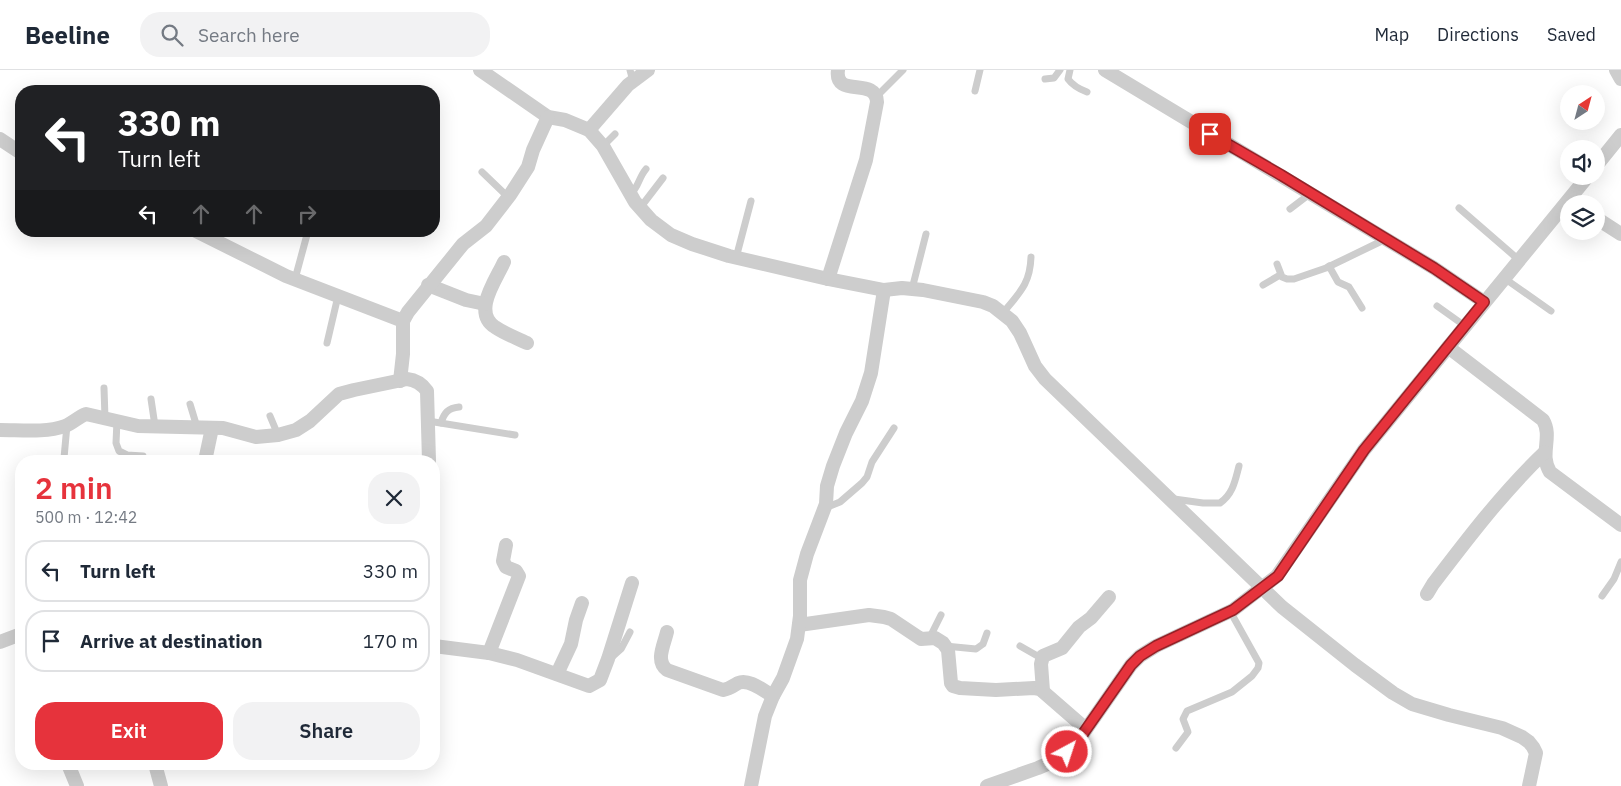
<!DOCTYPE html>
<meta charset="utf-8">
<style>
:root{--surface:#fff;--page:#f2f2f3;--text:#1f2937;--muted:#747a83;--line:#e0e1e3;--accent:#e6333c}
body{margin:0;font-family:"IBM Plex Sans",sans-serif;background:var(--page);color:var(--text);height:100vh;display:flex;flex-direction:column;font-size:19px;white-space:nowrap}
*{box-sizing:border-box;margin:0}
p{font-size:16px;color:var(--muted)}
.icon{flex:none;width:28px;height:28px;fill:none;stroke:currentColor;stroke-width:2;stroke-linecap:round;stroke-linejoin:round}
.map{position:relative;flex:1;overflow:hidden}
.drawer{position:absolute;left:15px;top:385px;width:425px;height:315px;display:flex;flex-direction:column;background:var(--surface);border-radius:20px;box-shadow:0 5px 20px #0002}
.drawer>*{flex:none}
.banner{position:absolute;left:15px;top:15px;width:425px;height:152px;border-radius:20px;box-shadow:0 5px 20px #0002;background:#202124;color:#fff;overflow:hidden}
.needle{width:32px;rotate:36deg}
.tools{position:absolute;left:1560px;top:15px;display:grid;gap:10px}
.tools a{display:grid;place-items:center;width:45px;height:45px;border-radius:50%;background:var(--surface);box-shadow:0 5px 20px #0002;font-size:25px}
.pin{position:absolute;display:grid;place-items:center;width:42px;height:42px;color:#fff;margin:-21px;border-radius:10px;box-shadow:0 2px 8px #0006}
.me{position:absolute;width:55px;margin:-28px;rotate:40deg;stroke-linejoin:round;filter:drop-shadow(0 0 4px #0008)}
.turn{display:flex;align-items:center;gap:18px;height:105px;padding:0 20px;font-size:22px}
.turn .icon{width:65px;height:65px;stroke-width:2.5}
.turn b{display:block;font-size:35px;line-height:42px}
.lanes{display:flex;align-items:center;height:48px;padding:0 20px;background:#0003;justify-content:center;gap:25px;direction:ltr}
.lanes .off{opacity:.35}
.round{display:grid;place-items:center;flex:none;width:52px;height:52px;border-radius:20px;background:var(--page)}
.head{display:flex;align-items:center;justify-content:space-between;height:85px;padding:0 20px}
h1{font-size:30px;font-weight:600;line-height:38px;color:var(--accent)}
.cta{display:flex;gap:10px;margin-top:auto;padding:10px 20px}
.cta a{flex:1;height:58px;border-radius:20px;background:var(--accent);color:#fff;font-size:20px;font-weight:600;line-height:58px;text-align:center}
.cta a+a{background:var(--page);color:var(--text)}
ul{padding:0;list-style:none}
li{display:flex;align-items:center;gap:15px;height:62px;margin:0 10px 8px;padding:0 10px;border:2px solid var(--line);border-radius:20px}
li div{flex:1}
li b{display:block;font-size:19px}
li em{font-style:normal}
header{display:flex;align-items:center;gap:30px;box-sizing:border-box;height:70px;padding:0 25px;background:var(--surface);border-bottom:1px solid var(--line)}
header strong{font-size:24px}
nav{display:flex;gap:28px;margin-inline-start:auto;font-size:18px}
.search{width:350px;height:45px;background:var(--page);display:flex;align-items:center;gap:12px;box-sizing:border-box;padding:0 18px;border-radius:20px;color:var(--muted);font-size:19px}
.map>svg:first-child{display:block}
</style>
<header>
<strong>Beeline</strong>
<div class="search"><svg class="icon" aria-label="search" viewBox="0 0 24 24"><circle cx="10" cy="10" r="6"/><path d="M15 15l6 6"/></svg>Search here</div>
<nav><a>Map</a><a>Directions</a><a>Saved</a></nav>
</header>
<div class="map">
<svg width="1621" height="716" viewBox="0 0 1621 716">
<rect width="100%" height="100%" fill="#fff"/>
<g fill="none" stroke-linecap="round" stroke-linejoin="round">
<g stroke="#cdcdcd" stroke-width="7">
<path d="M630,0L633,11"/>
<path d="M1070,0L1068,9C1073,16 1079,19 1087,22"/>
<path d="M1045,9L1054,8L1060,0"/>
<path d="M975,21L980,0"/>
<path d="M876,27L903,0"/>
<path d="M603,76L615,64"/>
<path d="M482,102L509,128"/>
<path d="M631,124C639,116 639,107 646,99"/>
<path d="M640,138L663,108"/>
<path d="M1459,138L1519,190"/>
<path d="M1290,139L1311,123"/>
<path d="M736,188L751,131"/>
<path d="M1277,194L1282,207L1287,209H1294L1326,198L1386,169"/>
<path d="M1329,196L1338,212L1349,217L1362,238"/>
<path d="M1504,208L1551,241"/>
<path d="M295,209L308,161"/>
<path d="M1263,215L1280,205"/>
<path d="M912,219L926,164"/>
<path d="M1437,236L1465,256"/>
<path d="M1002,244C1019,223 1030,215 1031,187"/>
<path d="M327,273L338,226"/>
<path d="M104,318L105,348"/>
<path d="M151,329L155,356"/>
<path d="M190,334L197,357"/>
<path d="M270,346L278,365"/>
<path d="M117,351L116,373L119,381L127,385L143,386"/>
<path d="M428,351L515,365"/>
<path d="M441,353C444,343 448,338 459,337"/>
<path d="M64,388L67,355"/>
<path d="M1174,429L1203,433H1220C1233,424 1235,411 1239,396"/>
<path d="M825,438L840,432L862,413L867,407L872,392L894,358"/>
<path d="M1602,526L1614,509L1621,492"/>
<path d="M930,567L941,545"/>
<path d="M945,576L976,579L983,574L987,563"/>
<path d="M1020,576L1041,588"/>
<path d="M611,588L621,579L630,562"/>
<path d="M1176,678L1188,662L1183,649L1187,641L1232,622L1252,606L1258,598L1259,593L1230,541"/>
</g>
<g stroke="#cdcdcd" stroke-width="14">
<path d="M480,0L548,47L565,50L589,60L603,76L635,132L651,150L671,165L692,174L729,186L828,209L884,220L902,218L923,220L983,232L993,236L1012,251L1020,263L1035,296L1045,309L1282,537L1355,595L1393,623L1412,634L1449,645L1502,658L1522,667L1529,672L1533,677L1536,683L1529,716"/>
<path d="M1105,0L1434,198L1484,232"/>
<path d="M1616,0L1621,9"/>
<path d="M589,60L628,15L648,0"/>
<path d="M0,69L21,83"/>
<path d="M1596,96L1621,65"/>
<path d="M1596,148L1621,164"/>
<path d="M196,161L286,206L403,251"/>
<path d="M504,192C496,210 472,242 495,257C505,264 517,268 527,273"/>
<path d="M828,209L866,90L877,32C876,6 834,29 838,0"/>
<path d="M428,215L466,230L485,234"/>
<path d="M1448,277L1543,350C1553,367 1539,384 1550,402L1621,455"/>
<path d="M400,311L403,284V251L408,242L463,174L486,156L510,125L528,97L533,80L548,47"/>
<path d="M0,360C21,360 45,363 65,356C73,353 78,347 86,344L138,356L223,358L256,367L278,365L296,360L310,351L339,324L354,320L407,309C416,310 422,314 427,321L429,391"/>
<path d="M205,391L212,358"/>
<path d="M1427,524L1433,514C1468,468 1503,422 1545,382"/>
<path d="M799,555L869,545L884,547L891,549L921,569L935,568L943,573L948,580L951,613L953,616L960,618L996,620L1034,618L1040,619L1086,659"/>
<path d="M667,562C664,575 655,591 667,600L723,620C730,619 733,616 738,613C749,608 764,621 773,626"/>
<path d="M0,572L21,564"/>
<path d="M434,576L489,583L517,590L589,616L600,610L608,589L632,513"/>
<path d="M489,583L519,506L516,501L506,497L503,491L506,475"/>
<path d="M557,604L571,574L576,550L582,533"/>
<path d="M1043,621L1041,594L1043,586L1062,578L1079,557L1091,548L1109,527"/>
<path d="M68,694L77,716"/>
<path d="M155,694L161,716"/>
<path d="M751,716L765,646L773,626L783,608L797,569L800,546V510L807,484L826,434L827,416L833,396L846,363L862,331L871,303L884,220"/>
<path d="M987,716L1038,698L1054,691L1067,682L1080,668L1131,595L1140,586L1156,576L1233,540L1277,506L1364,380L1588,106"/>
</g>
</g>
<g fill="none" stroke-linecap="round" stroke-linejoin="round">
<defs>
<path id="route" d="M1067,682L1080,668L1131,595L1140,586L1156,576L1233,540L1278,506L1364,380L1484,232L1434,198L1281,105L1210,64"/>
</defs>
<use href="#route" stroke="#962127" stroke-width="12"/>
<use href="#route" stroke="#e6333c" stroke-width="9"/>
</g>
</svg>
<div class="tools">
<a><svg class="needle" viewBox="-14 -14 28 28"><path d="M0-13l5 13h-10z" fill="#e53935"/><path d="M0 13l5-13h-10z" fill="#747a83"/></svg></a>
<a><svg class="icon" aria-label="sound" viewBox="0 0 24 24"><path d="M4 9h4l5-4v14l-5-4H4zM17 9q2 3 0 6"/></svg></a>
<a><svg class="icon" aria-label="layers" viewBox="0 0 24 24"><path d="M12 4l9 5-9 5-9-5zM3 14l9 5 9-5"/></svg></a>
</div>
<div class="pin" style="left:1210px;top:64px;background:#d93025"><svg class="icon" aria-label="arrive" viewBox="0 0 24 24"><path d="M6 21V4h12l-3 4 3 4H6"/></svg></div>
<svg class="me" style="left:1067px;top:682px" viewBox="-20 -20 40 40"><circle r="17" fill="#e6333c" stroke="#fff" stroke-width="3"/><path d="M0-11L8 9 0 5-8 9z" fill="#fff"/></svg>
<div class="banner">
<div class="turn"><svg class="icon" aria-label="left" viewBox="0 0 24 24"><path d="M17 20v-9H6M10 6l-5 5 5 5"/></svg><div><b>330 m</b>Turn left</div></div>
<div class="lanes"><svg class="icon" aria-label="left" viewBox="0 0 24 24"><path d="M17 20v-9H6M10 6l-5 5 5 5"/></svg><svg class="icon off" aria-label="ahead" viewBox="0 0 24 24"><path d="M12 20V5M6 11l6-6 6 6"/></svg><svg class="icon off" aria-label="ahead" viewBox="0 0 24 24"><path d="M12 20V5M6 11l6-6 6 6"/></svg><svg class="icon off" aria-label="right" viewBox="0 0 24 24"><path d="M7 20v-9h11M14 6l5 5-5 5"/></svg></div>
</div>
<section class="drawer">
<div class="head"><div><h1>2 min</h1><p>500 m · 12:42</p></div><a class="round"><svg class="icon" aria-label="close" viewBox="0 0 24 24"><path d="M6 6l12 12M18 6L6 18"/></svg></a></div>
<ul>
<li><svg class="icon" aria-label="left" viewBox="0 0 24 24"><path d="M17 20v-9H6M10 6l-5 5 5 5"/></svg><div><b>Turn left</b></div><em>330 m</em></li>
<li><svg class="icon" aria-label="arrive" viewBox="0 0 24 24"><path d="M6 21V4h12l-3 4 3 4H6"/></svg><div><b>Arrive at destination</b></div><em>170 m</em></li>
</ul>
<div class="cta"><a>Exit</a><a>Share</a></div>
</section>
</div>
